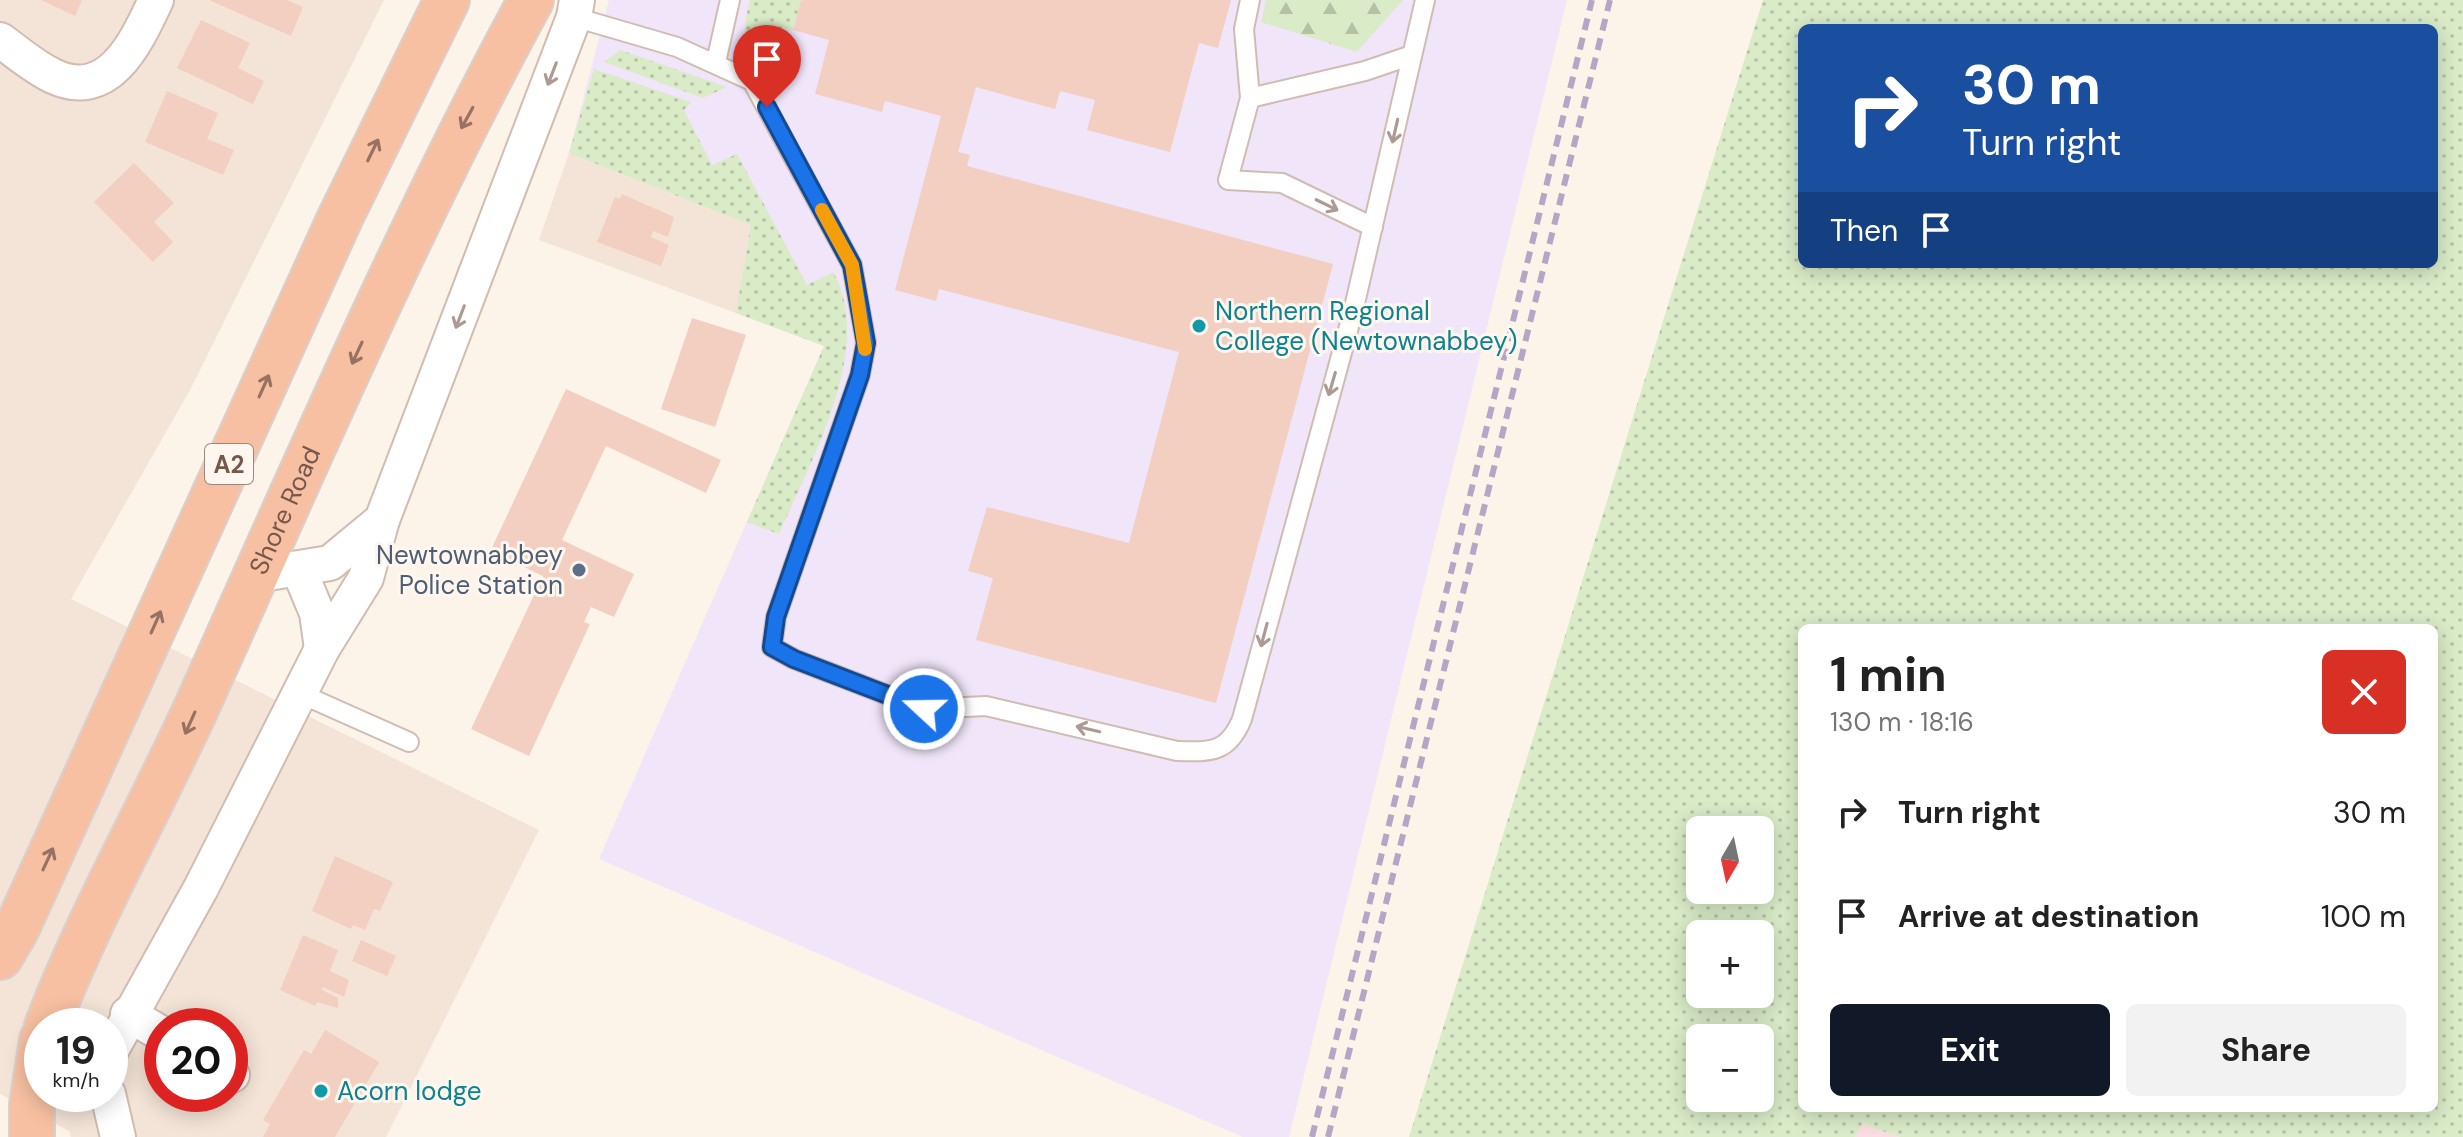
<!DOCTYPE html>
<meta charset="utf-8">
<style>
:root{--surface:#fff;--page:#f2f2f2;--text:#222;--muted:#767676;--accent:#111827}
body{margin:0;font-family:"DM Sans",sans-serif;background:var(--page);color:var(--text);height:100vh;display:flex;flex-direction:column;font-size:30px;white-space:nowrap}
*{box-sizing:border-box;margin:0}
p{font-size:26px;color:var(--muted)}
.icon{flex:none;width:44px;height:44px;fill:none;stroke:currentColor;stroke-width:2;stroke-linecap:round;stroke-linejoin:round}
.map{position:relative;flex:1;overflow:hidden}
.panel{position:absolute;left:1798px;top:624px;width:640px;height:488px;display:flex;flex-direction:column;background:var(--surface);border-radius:12px;box-shadow:0 4px 20px #0003}
.panel>*{flex:none}
.banner{position:absolute;left:1798px;top:24px;width:640px;height:244px;border-radius:12px;box-shadow:0 4px 20px #0003;background:#1a4fa0;color:#fff;overflow:hidden}
.needle{width:52px;rotate:189deg}
.controls{position:absolute;left:1686px;top:816px;display:grid;gap:16px}
.controls a{display:grid;place-items:center;width:88px;height:88px;border-radius:12px;background:var(--surface);box-shadow:0 4px 20px #0003;font-size:40px}
.speed{position:absolute;left:24px;top:1008px;display:flex;gap:16px;font-size:40px;font-weight:700;text-align:center}
.speed>*{display:grid;place-content:center;width:104px;height:104px;border-radius:50%;background:var(--surface);box-shadow:0 4px 20px #0003;line-height:1}
.speed small{font-size:20px;font-weight:400}
.speed .limit{border:12px solid #d22;background:#fff;color:#111}
.pin{position:absolute;display:grid;place-items:center;width:68px;height:68px;color:#fff;margin:-82px -34px;border-radius:50% 50% 50% 0;rotate:-45deg;box-shadow:0 0 8px #0007}
.pin .icon{rotate:45deg}
.me{position:absolute;width:88px;margin:-44px;rotate:291deg;stroke-linejoin:round;filter:drop-shadow(0 0 6px #0008)}
.turn{display:flex;align-items:center;gap:28px;height:168px;padding:0 32px;font-size:36px}
.turn .icon{width:104px;height:104px;stroke-width:2.5}
.turn b{display:block;font-size:56px;line-height:68px}
.then{display:flex;align-items:center;height:76px;padding:0 32px;background:#0003;gap:16px;font-size:30px}
.round{display:grid;place-items:center;flex:none;width:84px;height:84px;border-radius:12px;background:var(--page)}
.summary{display:flex;align-items:center;justify-content:space-between;height:136px;padding:0 32px}
h1{font-size:48px;font-weight:700;line-height:60px}
.primary-button{display:flex;gap:16px;margin-top:auto;padding:16px 32px}
.primary-button a{flex:1;height:92px;border-radius:12px;background:var(--accent);color:#fff;font-size:32px;font-weight:700;line-height:92px;text-align:center}
.primary-button a+a{background:var(--page);color:var(--text)}
ul{padding:0;list-style:none}
li{display:flex;align-items:center;gap:24px;height:104px;padding:0 32px}
li div{flex:1}
li b{display:block;font-size:30px}
li em{font-style:normal}
.map>svg:first-child{display:block}
</style>
<div class="map">
<svg width="2463" height="1137" viewBox="0 0 2463 1137">
<defs>
<pattern id="green-dots" width="8" height="8" patternUnits="userSpaceOnUse" patternTransform="scale(2)"><rect width="8" height="8" fill="#d9ebc7"/><path d="M2 2h.1M6 6h.1" fill="none" stroke="#b5c1a4" stroke-width="1.8" stroke-linecap="round"/></pattern>
<pattern id="forest-firs" width="22" height="20" patternUnits="userSpaceOnUse" patternTransform="scale(2)"><rect width="22" height="20" fill="#d9ebc7"/><path d="M5 1l3.5 6h-7zM16 11l3.5 6h-7z" fill="#b5c1a4"/></pattern>
</defs>
<rect width="100%" height="100%" fill="#fcf3e9"/>
<g fill="#f4e4d7" fill-rule="evenodd">
<path d="M0,0H384L191,388L71,599L539,830L386,1137H71L69,1131L0,1094ZM42,1026H110V1094H42ZM162,1026H230V1094H162Z"/>
<path d="M569,153L752,225L736,313L539,240Z"/>
</g>
<path fill="#f0e5f9" d="M609,0H1567L1289,1137H1243L599,859L824,346L736,313L751,225L569,153Z"/>
<path fill="#fadce2" d="M1862,1124L1900,1137H1855Z"/>
<g fill="url(#green-dots)" fill-rule="evenodd">
<path d="M750,0H801L793,30L780,28L769,75C743,45 740,40 750,0Z"/>
<path d="M1763,0H2463V1137H1900L1862,1124L1855,1137H1409ZM2434,28V264H1802V28ZM2434,628V1108H1802V628ZM1760,830V890H1700V830ZM1760,934V994H1700V934ZM1760,1038V1098H1700V1038Z"/>
<path d="M620,50L727,87L703,98L604,62Z"/>
<path d="M594,69L691,102L684,110L712,165L737,154L807,285L833,272C876,348 810,462 779,534L747,522L824,346L736,313L751,225L569,153Z"/>
</g>
<path fill="url(#forest-firs)" d="M1266,0H1403L1357,52L1261,22Z"/>
<g fill="#f2cfc0">
<path d="M41,0H82L75,16Z"/>
<path d="M209,0H287L303,7L291,36Z"/>
<path d="M801,0H1231L1218,48L1199,43L1170,152L1087,130L1095,100L1060,91L1055,109L976,87L958,152L970,155L967,166L1333,264L1216,703L976,640L993,578L968,571L987,507L1129,543L1179,352L939,289L936,301L895,290L941,116L885,101L882,112L815,94L829,40L793,30Z"/>
<path d="M201,20L250,43L238,68L264,81L253,104L177,68Z"/>
<path d="M167,91L218,113L207,139L234,150L223,175L145,142Z"/>
<path d="M134,163L174,203L154,222L173,242L153,262L94,202Z"/>
<path d="M622,194L674,217L668,237L653,231L651,237L669,245L661,266L597,242L615,197L620,199Z"/>
<path d="M692,318L746,335L715,427L661,409Z"/>
<path d="M566,389L721,460L706,493L606,446L562,540L634,574L614,617L591,607L584,622L590,624L529,756L471,729L543,576L520,565L508,567L496,562L490,552Z"/>
<path d="M335,856L393,882L380,911L374,909L365,930L353,925L351,929L312,911Z"/>
<path d="M303,935L338,950L330,971L349,980L344,997L323,987L322,990L338,998V1008L317,1002L315,1006L280,990Z"/>
<path d="M361,940L396,956L387,976L352,961Z"/>
<path d="M325,1030L379,1062L335,1137H263L270,1124L263,1120L304,1050L311,1054Z"/>
</g>
<g fill="none" stroke-linecap="round" stroke-linejoin="round">
<defs>
<g id="service">
<path d="M1250,0L1244,29L1250,98L1228,180L1282,183L1373,227"/>
<path d="M574,17L677,47L752,81L852,265L866,343L860,375L776,617L772,647L794,659L924,709L986,706L1177,751C1211,752 1228,753 1242,719L1353,312L1425,0"/>
<path d="M716,62L730,0"/>
<path d="M1250,98L1365,71L1412,55"/>
<path d="M299,693L409,742"/>
</g>
<g id="minor">
<path d="M0,40C17,52 34,67 53,76C110,103 137,40 156,0"/>
<path d="M299,570L317,613L322,649"/>
<path d="M256,575L330,563L382,520L574,17L577,0"/>
<path d="M128,1014L162,1034"/>
<path d="M110,1052L201,888L322,649L366,578L382,520"/>
<path d="M230,1074L232,1075"/>
<path d="M108,1094L118,1137"/>
</g>
<g id="trunk">
<path d="M0,957L16,930L340,218L447,0"/>
<path id="s1" d="M47,1026C91,911 153,805 203,693C308,460 409,224 531,0"/>
<path d="M32,1137V1105L42,1040"/>
</g>
</defs>
<use href="#service" stroke="#d1bcb1" stroke-width="22"/>
<use href="#minor" stroke="#d1bcb1" stroke-width="38"/>
<use href="#trunk" stroke="#d9d0cd" stroke-width="48"/>
<use href="#service" stroke="#fff" stroke-width="18"/>
<use href="#minor" stroke="#fff" stroke-width="34"/>
<use href="#trunk" stroke="#f8c0a2" stroke-width="44"/>
<g stroke="#b5a6c7" stroke-width="6" stroke-dasharray="12 8" stroke-linecap="butt">
<path d="M1312,1137L1592,0"/>
<path d="M1328,1137L1610,0"/>
</g>
</g>
<defs><path id="oneway-shaft" d="M-6 0H5M1.5-3L5.5 0L1.5 3" fill="none" stroke-width="1.6" stroke-linecap="round" stroke-linejoin="round" transform="scale(2)"/></defs>
<g stroke="#ad9a94">
<use href="#oneway-shaft" transform="translate(552 74) rotate(111)"/>
<use href="#oneway-shaft" transform="translate(1395 131) rotate(103)"/>
<use href="#oneway-shaft" transform="translate(1327 205) rotate(26)"/>
<use href="#oneway-shaft" transform="translate(460 317) rotate(111)"/>
<use href="#oneway-shaft" transform="translate(1332 384) rotate(106)"/>
<use href="#oneway-shaft" transform="translate(1264 635) rotate(105)"/>
<use href="#oneway-shaft" transform="translate(1088 729) rotate(-167)"/>
</g>
<g stroke="#977162">
<use href="#oneway-shaft" transform="translate(467 118) rotate(119)"/>
<use href="#oneway-shaft" transform="translate(373 150) rotate(-64)"/>
<use href="#oneway-shaft" transform="translate(357 353) rotate(115)"/>
<use href="#oneway-shaft" transform="translate(264 386) rotate(-66)"/>
<use href="#oneway-shaft" transform="translate(156 622) rotate(-66)"/>
<use href="#oneway-shaft" transform="translate(190 723) rotate(114)"/>
<use href="#oneway-shaft" transform="translate(48 859) rotate(-65)"/>
</g>
<g fill="none" stroke-linecap="round" stroke-linejoin="round">
<defs>
<path id="route" d="M767,107L852,265L866,343L860,375L776,617L772,647L794,659L924,709"/>
</defs>
<use href="#route" stroke="#114b97" stroke-width="20"/>
<use href="#route" stroke="#1a73e8" stroke-width="14"/>
<path stroke="#f59e0b" stroke-width="14" d="M822,210L852,265L865,349"/>
</g>
<g fill="#0f9aa8" stroke="#fff7ef" stroke-width="3">
<circle cx="1199" cy="326" r="8"/>
<circle cx="321" cy="1091" r="8"/>
</g>
<circle fill="#5c6f8a" stroke="#fff7ef" stroke-width="3" cx="579" cy="570" r="8"/>
<g text-anchor="middle" dominant-baseline="central" stroke-width="6" stroke-linejoin="round" paint-order="stroke">
<rect fill="#fff7ef" stroke="#a0877d" stroke-width="2" x="205" y="444" width="48" height="40" rx="6"/>
<g font-size="24" font-weight="bold" fill="#77574c">
<text x="229" y="464">A2</text>
</g>
<g font-size="26" fill="#0d838f" stroke="#fff7ef" text-anchor="start">
<text x="1215" y="311">Northern Regional<tspan x="1215" dy="30">College (Newtownabbey)</tspan></text>
<text x="337" y="1091">Acorn lodge</text>
</g>
<g font-size="26" fill="#77574c" stroke="#fff7ef">
<text stroke="none"><textPath href="#s1" startOffset="568">Shore Road</textPath></text>
</g>
<g font-size="26" fill="#4e5e75" stroke="#fff7ef" text-anchor="end">
<text x="563" y="555">Newtownabbey<tspan x="563" dy="30">Police Station</tspan></text>
</g>
</g>
</svg>
<div class="controls">
<a><svg class="needle" viewBox="-14 -14 28 28"><path d="M0-13l5 13h-10z" fill="#e53935"/><path d="M0 13l5-13h-10z" fill="#767676"/></svg></a>
<a>+</a>
<a>−</a>
</div>
<div class="speed"><div>19<small>km/h</small></div><div class="limit">20</div></div>
<div class="pin" style="left:767px;top:107px;background:#d93025"><svg class="icon" aria-label="arrive" viewBox="0 0 24 24"><path d="M6 21V4h12l-3 4 3 4H6"/></svg></div>
<svg class="me" style="left:924px;top:709px" viewBox="-20 -20 40 40"><circle r="17" fill="#1a73e8" stroke="#fff" stroke-width="3"/><path d="M0-11L8 9 0 5-8 9z" fill="#fff"/></svg>
<div class="banner">
<div class="turn"><svg class="icon" aria-label="right" viewBox="0 0 24 24"><path d="M7 20v-9h11M14 6l5 5-5 5"/></svg><div><b>30 m</b>Turn right</div></div>
<div class="then">Then<svg class="icon" aria-label="arrive" viewBox="0 0 24 24"><path d="M6 21V4h12l-3 4 3 4H6"/></svg></div>
</div>
<section class="panel">
<div class="summary"><div><h1>1 min</h1><p>130 m · 18:16</p></div><a class="round" style="background:#d93025;color:#fff"><svg class="icon" aria-label="close" viewBox="0 0 24 24"><path d="M6 6l12 12M18 6L6 18"/></svg></a></div>
<ul>
<li><svg class="icon" aria-label="right" viewBox="0 0 24 24"><path d="M7 20v-9h11M14 6l5 5-5 5"/></svg><div><b>Turn right</b></div><em>30 m</em></li>
<li><svg class="icon" aria-label="arrive" viewBox="0 0 24 24"><path d="M6 21V4h12l-3 4 3 4H6"/></svg><div><b>Arrive at destination</b></div><em>100 m</em></li>
</ul>
<div class="primary-button"><a>Exit</a><a>Share</a></div>
</section>
</div>
